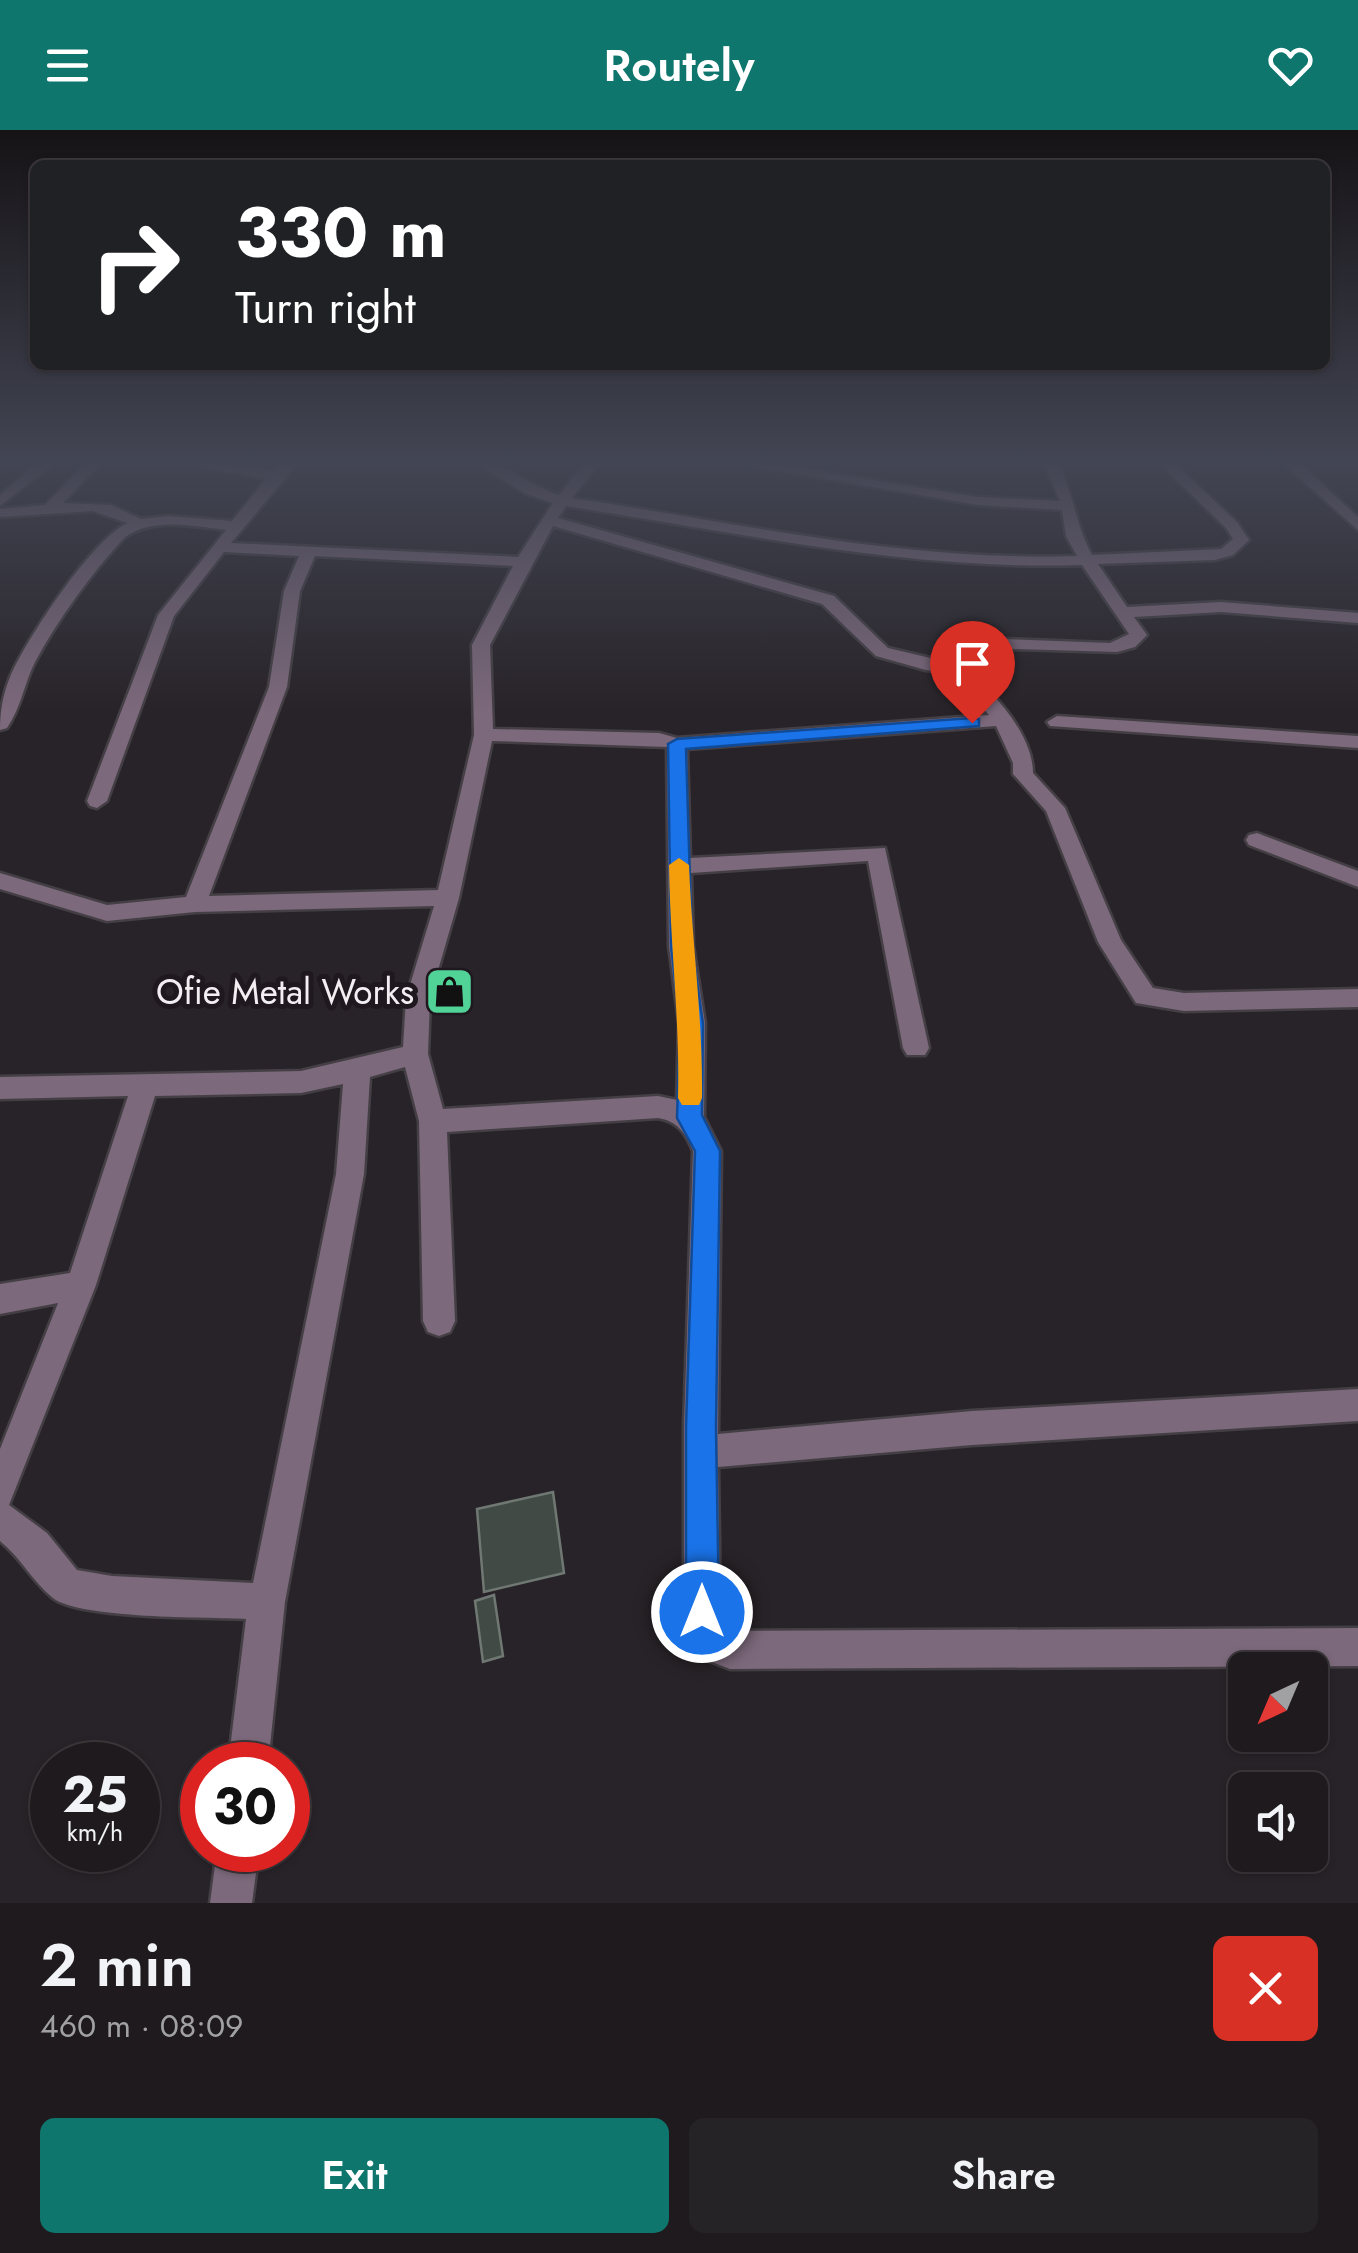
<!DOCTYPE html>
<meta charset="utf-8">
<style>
:root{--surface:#1e1a1e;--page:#262327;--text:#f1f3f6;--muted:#a1a1a4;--line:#3c383c;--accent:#0f766e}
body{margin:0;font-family:Jost,sans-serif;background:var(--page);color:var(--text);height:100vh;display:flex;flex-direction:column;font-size:38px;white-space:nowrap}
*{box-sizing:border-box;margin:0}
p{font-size:32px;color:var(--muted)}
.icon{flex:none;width:55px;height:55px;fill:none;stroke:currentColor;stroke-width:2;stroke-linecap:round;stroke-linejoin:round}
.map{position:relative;height:1773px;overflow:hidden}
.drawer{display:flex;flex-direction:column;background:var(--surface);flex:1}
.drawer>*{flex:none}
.hud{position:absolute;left:30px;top:30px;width:1300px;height:210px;border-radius:15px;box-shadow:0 2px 8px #0004,0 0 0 2px var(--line);background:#202124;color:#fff;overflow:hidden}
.needle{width:65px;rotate:224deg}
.controls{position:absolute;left:1228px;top:1522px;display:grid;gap:20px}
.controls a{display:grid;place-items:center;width:100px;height:100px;border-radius:15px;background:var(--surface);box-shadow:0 2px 8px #0004,0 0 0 2px var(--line);font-size:50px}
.speed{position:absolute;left:30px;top:1612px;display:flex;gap:20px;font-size:50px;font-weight:700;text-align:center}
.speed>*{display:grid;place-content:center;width:130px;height:130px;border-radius:50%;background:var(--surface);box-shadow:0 2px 8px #0004,0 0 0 2px var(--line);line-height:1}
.speed small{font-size:25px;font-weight:400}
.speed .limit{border:15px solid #d22;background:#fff;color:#111}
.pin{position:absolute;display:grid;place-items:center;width:85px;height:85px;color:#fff;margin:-102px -42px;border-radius:50% 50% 50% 0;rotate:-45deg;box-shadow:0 0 10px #0007}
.pin .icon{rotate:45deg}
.me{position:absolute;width:110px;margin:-55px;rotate:0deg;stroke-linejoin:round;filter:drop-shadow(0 0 8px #0008)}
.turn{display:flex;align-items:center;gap:35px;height:210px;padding:0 40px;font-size:45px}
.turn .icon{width:130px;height:130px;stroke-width:2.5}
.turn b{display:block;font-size:70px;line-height:85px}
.round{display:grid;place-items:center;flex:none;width:105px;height:105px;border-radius:15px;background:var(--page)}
.headline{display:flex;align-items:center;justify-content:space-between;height:170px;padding:0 40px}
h1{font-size:60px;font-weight:600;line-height:75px}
.action{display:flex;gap:20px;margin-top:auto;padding:20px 40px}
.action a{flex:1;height:115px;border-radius:15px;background:var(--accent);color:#fff;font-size:40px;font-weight:600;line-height:115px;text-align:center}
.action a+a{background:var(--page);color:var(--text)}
header{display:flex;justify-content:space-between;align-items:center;height:130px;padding:0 40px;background:var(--accent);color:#fff;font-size:45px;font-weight:600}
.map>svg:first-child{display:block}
</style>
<header><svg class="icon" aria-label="menu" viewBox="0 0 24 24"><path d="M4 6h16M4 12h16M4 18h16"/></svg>Routely<svg class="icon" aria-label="heart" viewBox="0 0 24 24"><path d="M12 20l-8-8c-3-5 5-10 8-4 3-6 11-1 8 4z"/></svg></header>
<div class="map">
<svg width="1358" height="1773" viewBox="0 0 1358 1773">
<rect width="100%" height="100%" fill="#282328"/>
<g fill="#424a45" stroke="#6f7872" stroke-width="2.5">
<path d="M553,1362L564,1443L484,1462L477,1379Z"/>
<path d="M494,1465L503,1526L483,1532L475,1471Z"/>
</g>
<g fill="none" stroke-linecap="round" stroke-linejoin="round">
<defs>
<g id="minor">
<path d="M38,333H54L0,376V365Z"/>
<path d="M86,333H101L63,373L111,375L141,389L168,386L232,391L266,349L183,333H220L273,341L282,333H298L231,413L518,427L553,373L526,364L475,333C505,333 530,356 559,365L585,333H600L572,368C738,393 908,432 1077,426L1066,406L1062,380L978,375L732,333H767L978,367L1060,371L1044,333H1058C1073,363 1076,396 1092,425L1221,419L1233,409L1226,398L1159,333H1174L1237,392L1249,410L1233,425L1215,430L1098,434L1127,477L1221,472L1358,483V493L1221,482L1134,487L1147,505L1135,517L1117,522L979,518L961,534C989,558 1033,602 1033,643L1065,678L1121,810L1153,858L1184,863L1358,859V877L1184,881L1136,873L1098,812L1046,681L1013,644V633L996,596L687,619L690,728L885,718L929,918L925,925H907L903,918L868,731L691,743L693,816L705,893L704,987L721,1021L718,1304L972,1281L1358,1259V1291L972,1315L718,1337L720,1481L730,1501L1358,1498V1536L730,1539L704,1529L684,1482V1297L693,1021C686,1003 677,991 658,988L447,1002L455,1191L450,1202L439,1206L428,1202L423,1191L419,991L405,937L370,947L364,1044L285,1472L268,1635H228L246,1489C209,1487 79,1489 53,1468C33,1452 21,1428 0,1411V1319L58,1173L0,1184V1154L70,1143L128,966L0,969V947L301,941L403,917L406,868L434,776L195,782L107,791L0,759V743L107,775L186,767L269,557L284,461L299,426L224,422L174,486L107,671L97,678L90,676L87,671L158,485L226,400C192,396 152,387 124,408C90,445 59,488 35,532C24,554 21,578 7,598L0,600C0,581 3,564 10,547C27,508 91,411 127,393L93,381L0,387V379L45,375ZM566,376C736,402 909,441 1082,435L1129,504L1110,513L976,508L957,516L943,531L888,518L834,466L558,388ZM553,396L822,474L876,526L926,540L951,543L989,585L677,608L659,603L493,599L490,515ZM315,426L513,436L472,515L474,605L438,760L209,766L287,557L300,461ZM492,611L667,617L669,816L679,893L677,970L658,966L443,979L428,924L430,868L459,768ZM343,954L336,1044L253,1453L112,1446L77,1440L47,1403L9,1375L96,1155L155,966L301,963Z"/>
<path d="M1283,333H1299L1358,387V400Z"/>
<path d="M1057,586L1358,606V618L1050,596L1047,592Z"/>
<path d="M1257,703L1358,741V757L1249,715L1246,710L1249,705Z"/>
<path d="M217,1720H259L252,1773H210Z"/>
</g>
</defs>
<use href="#minor" stroke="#443f44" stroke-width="5"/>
<use href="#minor" fill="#7c697b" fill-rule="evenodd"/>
</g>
<linearGradient id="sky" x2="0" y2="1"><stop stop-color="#161316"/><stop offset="0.57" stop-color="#424553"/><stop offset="1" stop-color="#424553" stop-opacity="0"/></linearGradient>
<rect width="1358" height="582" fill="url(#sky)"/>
<path fill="#1a73e8" stroke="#114b97" stroke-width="2.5" d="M972,588L979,589V596L686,619L692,816L703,894L702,985L720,1021L716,1297L719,1482L714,1494L702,1499L691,1494L686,1482V1297L695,1021L677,988L680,894L671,816L668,614L677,609Z"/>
<path fill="#f59e0b" d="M679,728L689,735C692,813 703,889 702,968L699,975H682L678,968C680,890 670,813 669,735Z"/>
<defs>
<symbol id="shop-square" viewBox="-11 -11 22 22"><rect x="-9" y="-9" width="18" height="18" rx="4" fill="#51d397" stroke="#1f191f"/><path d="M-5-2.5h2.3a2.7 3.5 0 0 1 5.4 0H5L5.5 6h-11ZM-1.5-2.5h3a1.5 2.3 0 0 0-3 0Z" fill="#111"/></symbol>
</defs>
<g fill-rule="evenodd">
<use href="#shop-square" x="422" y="834" width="55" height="55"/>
</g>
<g text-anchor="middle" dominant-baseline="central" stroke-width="10" stroke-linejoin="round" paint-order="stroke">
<g font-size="35" fill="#f2eef2" stroke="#1f191f" text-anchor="end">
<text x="414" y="862">Ofie Metal Works</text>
</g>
</g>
</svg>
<div class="controls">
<a><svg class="needle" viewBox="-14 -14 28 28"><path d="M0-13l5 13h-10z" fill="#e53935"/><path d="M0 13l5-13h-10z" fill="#a1a1a4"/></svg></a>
<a><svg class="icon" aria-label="sound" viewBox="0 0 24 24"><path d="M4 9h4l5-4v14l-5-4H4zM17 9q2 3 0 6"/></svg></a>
</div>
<div class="speed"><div>25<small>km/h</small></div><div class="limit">30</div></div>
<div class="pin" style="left:972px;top:593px;background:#d93025"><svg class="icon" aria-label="arrive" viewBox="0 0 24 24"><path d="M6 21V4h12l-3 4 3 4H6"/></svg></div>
<svg class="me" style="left:702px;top:1482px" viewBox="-20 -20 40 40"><circle r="17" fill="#1a73e8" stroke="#fff" stroke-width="3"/><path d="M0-11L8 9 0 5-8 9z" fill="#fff"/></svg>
<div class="hud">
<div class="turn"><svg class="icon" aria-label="right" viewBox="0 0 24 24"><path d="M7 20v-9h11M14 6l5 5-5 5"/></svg><div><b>330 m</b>Turn right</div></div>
</div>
</div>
<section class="drawer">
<div class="headline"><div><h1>2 min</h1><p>460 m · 08:09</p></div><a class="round" style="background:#d93025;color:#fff"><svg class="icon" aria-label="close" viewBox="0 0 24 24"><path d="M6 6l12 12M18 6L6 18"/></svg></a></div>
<div class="action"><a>Exit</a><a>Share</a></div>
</section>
